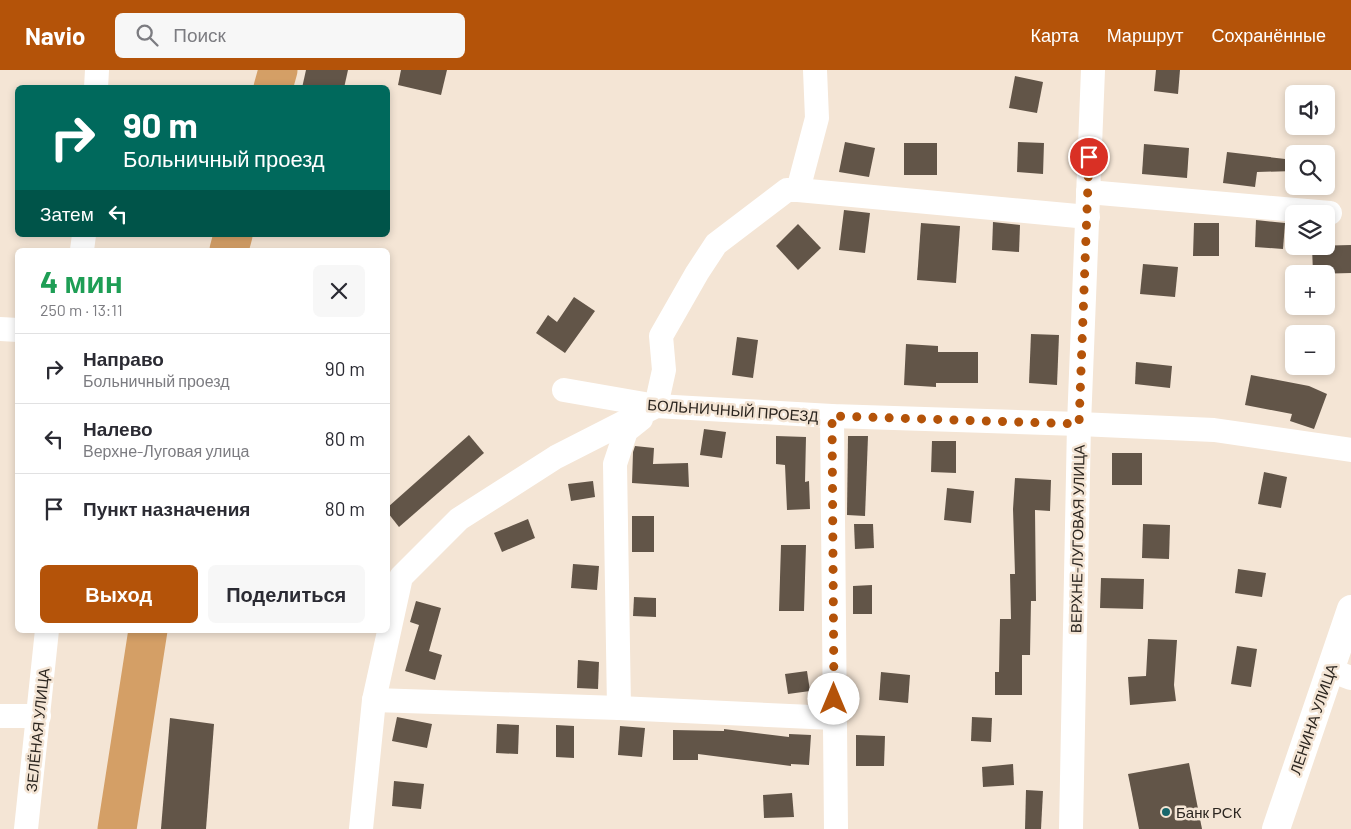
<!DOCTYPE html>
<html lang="ru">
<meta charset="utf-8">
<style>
:root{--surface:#fff;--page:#f7f7f7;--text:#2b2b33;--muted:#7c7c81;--line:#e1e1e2;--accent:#b45309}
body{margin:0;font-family:Barlow,sans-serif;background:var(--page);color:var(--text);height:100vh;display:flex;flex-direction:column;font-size:19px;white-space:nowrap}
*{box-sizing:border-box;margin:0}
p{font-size:16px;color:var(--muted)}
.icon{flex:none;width:28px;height:28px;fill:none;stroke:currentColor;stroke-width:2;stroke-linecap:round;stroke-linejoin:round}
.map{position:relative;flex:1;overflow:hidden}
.sheet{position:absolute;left:15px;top:178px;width:375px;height:385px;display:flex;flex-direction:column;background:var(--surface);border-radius:8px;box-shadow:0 2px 8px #0003}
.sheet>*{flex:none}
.top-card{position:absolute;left:15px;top:15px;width:375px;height:152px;border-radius:8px;box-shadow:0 2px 8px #0003;background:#00695c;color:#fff;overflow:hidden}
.buttons{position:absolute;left:1285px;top:15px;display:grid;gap:10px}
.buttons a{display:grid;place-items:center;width:50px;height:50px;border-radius:8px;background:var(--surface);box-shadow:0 2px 8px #0003;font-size:25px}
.pin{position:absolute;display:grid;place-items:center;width:42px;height:42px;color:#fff;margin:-21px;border:2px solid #fff;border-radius:50%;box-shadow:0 1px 5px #0007}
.me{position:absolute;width:55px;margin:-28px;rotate:0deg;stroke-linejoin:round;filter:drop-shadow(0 0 4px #0008)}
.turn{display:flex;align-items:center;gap:18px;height:105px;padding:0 25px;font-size:22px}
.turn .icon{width:65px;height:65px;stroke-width:2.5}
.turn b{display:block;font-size:35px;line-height:42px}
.then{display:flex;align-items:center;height:48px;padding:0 25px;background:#0003;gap:10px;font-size:19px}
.round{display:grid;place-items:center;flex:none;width:52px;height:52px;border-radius:8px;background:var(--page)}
.overview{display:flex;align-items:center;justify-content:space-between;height:85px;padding:0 25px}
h1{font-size:30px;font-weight:700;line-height:38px;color:#1e9e55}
.primary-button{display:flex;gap:10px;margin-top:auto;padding:10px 25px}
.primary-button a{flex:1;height:58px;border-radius:8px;background:var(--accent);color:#fff;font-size:20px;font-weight:700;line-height:58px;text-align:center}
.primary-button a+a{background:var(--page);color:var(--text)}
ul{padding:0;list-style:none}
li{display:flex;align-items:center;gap:15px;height:70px;padding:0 25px;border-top:1px solid var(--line)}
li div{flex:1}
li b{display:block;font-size:19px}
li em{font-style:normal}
header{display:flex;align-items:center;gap:30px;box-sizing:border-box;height:70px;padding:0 25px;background:var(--accent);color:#fff}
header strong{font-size:24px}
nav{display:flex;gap:28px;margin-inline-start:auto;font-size:18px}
.search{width:350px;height:45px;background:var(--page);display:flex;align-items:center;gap:12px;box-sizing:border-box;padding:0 18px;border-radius:8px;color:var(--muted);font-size:19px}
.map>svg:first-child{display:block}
</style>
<header>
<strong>Navio</strong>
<div class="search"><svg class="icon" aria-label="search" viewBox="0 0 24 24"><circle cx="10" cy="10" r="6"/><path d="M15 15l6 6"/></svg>Поиск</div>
<nav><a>Карта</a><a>Маршрут</a><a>Сохранённые</a></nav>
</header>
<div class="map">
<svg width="1351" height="759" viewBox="0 0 1351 759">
<rect width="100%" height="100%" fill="#f4e5d5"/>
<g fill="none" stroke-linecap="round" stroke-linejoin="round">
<g stroke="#d49f66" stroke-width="39">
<path d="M273,18L278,0"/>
<path d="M229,180L233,165"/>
<path d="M117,759L148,560"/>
</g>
</g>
<g fill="#625548">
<path d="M306,0H348L344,18H302Z"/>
<path d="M401,0H447L441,25L398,15Z"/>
<path d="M1156,0H1180L1178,24L1154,21Z"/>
<path d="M1015,6L1043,12L1037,43L1009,38Z"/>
<path d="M845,72L875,78L869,107L839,102Z"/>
<path d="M1018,72L1044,73L1043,104L1017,102Z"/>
<rect x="904" y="73" width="33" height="32"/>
<path d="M1144,74L1189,78L1187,108L1142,104Z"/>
<path d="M1227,82L1294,90V101L1257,102L1255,117L1223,113Z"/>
<path d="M844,140L870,143L865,183L839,180Z"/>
<path d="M1256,150L1285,153L1283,179L1255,177Z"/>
<path d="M993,152L1020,155L1019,182L992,180Z"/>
<path d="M921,153L960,156L956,213L917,210Z"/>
<path d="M1194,153H1219V186H1193Z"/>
<path d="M798,154L821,178L798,200L776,176Z"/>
<path d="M1351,175V203L1313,204L1312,176Z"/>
<path d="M1143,194L1178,197L1175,227L1140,224Z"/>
<path d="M574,227L595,241L565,283L536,263L548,245L557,252Z"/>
<path d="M1031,264L1059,265L1057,315L1029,313Z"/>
<path d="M737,267L758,270L753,308L732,305Z"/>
<path d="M906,274L938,276V282H978V313H936V317L904,315Z"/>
<path d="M1136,292L1172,296L1170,318L1135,314Z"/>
<path d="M1251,305L1309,316L1327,324L1314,359L1290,351L1292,344L1245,335Z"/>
<path d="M704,359L726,362L722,388L700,385Z"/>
<path d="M469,365L484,383L399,457L388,443V437Z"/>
<path d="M776,366L806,367L805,412L809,411L810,439L787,440L785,395L776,394Z"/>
<path d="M848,366H868L865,446L847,445Z"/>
<path d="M932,371H956V403L931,402Z"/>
<path d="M635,376L654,378L653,394L688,393L689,417L632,413L633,382Z"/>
<rect x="1112" y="383" width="30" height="32"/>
<path d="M1264,402L1287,407L1281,438L1258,434Z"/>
<path d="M1015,408L1051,410L1050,441L1035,440L1036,531H1031L1030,585H1022V625H995V602H999L1000,549H1011L1010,504H1015L1013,439Z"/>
<path d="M593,411L595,427L571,431L568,414Z"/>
<path d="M947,418L974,421L971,453L944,450Z"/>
<rect x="632" y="446" width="22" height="36"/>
<path d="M528,449L535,468L502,482L494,463Z"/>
<path d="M854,454H873L874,478L855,479Z"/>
<path d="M1143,454L1170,455L1169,489L1142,488Z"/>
<path d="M781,475H806L804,541H779Z"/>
<path d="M573,494L599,496L597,520L571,518Z"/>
<path d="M1238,499L1266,503L1262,527L1235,523Z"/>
<path d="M1101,508L1144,509L1143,539L1100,538Z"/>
<path d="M872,515V544H853V516Z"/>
<path d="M634,527L656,528V547L633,546Z"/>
<path d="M416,531L441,538L429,581L442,585L435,610L405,601L419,555L410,552Z"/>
<path d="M1148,569L1177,570L1174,615L1176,631L1130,635L1128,607L1146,606Z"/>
<path d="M1237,576L1257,579L1251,617L1231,614Z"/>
<path d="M578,590L599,592L598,619L577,618Z"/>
<path d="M807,601L810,621L788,624L785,604Z"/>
<path d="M881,602L910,605L908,633L879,630Z"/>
<path d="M397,647L432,654L427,678L392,671Z"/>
<path d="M972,647L992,648L991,672L971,671Z"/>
<path d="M170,648L214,654L206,759H161Z"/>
<path d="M497,654L519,655L518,684L496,683Z"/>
<path d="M556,655L574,656V688L556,687Z"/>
<path d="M620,656L645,658L642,687L618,685Z"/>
<path d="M724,659L789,667V664L811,665L809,695L791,694V696L698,684V690H673V660L724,661Z"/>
<path d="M856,665L885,666L884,696H856Z"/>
<path d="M1189,693L1202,759H1139L1128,704Z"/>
<path d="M1013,694L1014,715L983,717L982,697Z"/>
<path d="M394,711L424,714L421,739L392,736Z"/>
<path d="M1026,720L1043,721L1041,759H1025Z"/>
<path d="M792,723L794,747L764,748L763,725Z"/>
</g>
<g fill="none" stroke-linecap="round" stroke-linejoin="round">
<g stroke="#fff" stroke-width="24">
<path d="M96,18L97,0"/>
<path d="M798,120L1088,147"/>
<path d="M1088,122L1330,143"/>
<path d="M82,180L84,165"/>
<path d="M0,259L18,260"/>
<path d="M564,320L656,336L832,346L1079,354L1214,360L1351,380"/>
<path d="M656,336L664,300L661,266L697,203L716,174L787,120H798L817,48L815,0"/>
<path d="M832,346L836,759"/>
<path d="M1330,600L1351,608"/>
<path d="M374,630L619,638L834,648"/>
<path d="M619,638L615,394L626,361L641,349"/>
<path d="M0,646H39"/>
<path d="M26,759L47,560"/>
<path d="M361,759L374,630L401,507L459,449L556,387L656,336"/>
<path d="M1071,759L1079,354L1093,0"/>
</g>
<path stroke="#fff" stroke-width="28" d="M1276,759L1351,539"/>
</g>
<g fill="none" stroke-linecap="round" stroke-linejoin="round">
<path stroke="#b45309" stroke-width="9" stroke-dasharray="0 16.2" d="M834,629L832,346L1079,354L1089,87"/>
</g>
<circle fill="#18666b" stroke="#f4e5d5" stroke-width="2" cx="1166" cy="742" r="5"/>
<g text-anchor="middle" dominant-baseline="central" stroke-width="5" stroke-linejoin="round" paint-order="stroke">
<g font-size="15" fill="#2c2620" stroke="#f4e5d5">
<text transform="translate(733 340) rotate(4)">БОЛЬНИЧНЫЙ ПРОЕЗД</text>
<text transform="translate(1077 469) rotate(-89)">ВЕРХНЕ-ЛУГОВАЯ УЛИЦА</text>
<text transform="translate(1313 649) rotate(-71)">ЛЕНИНА УЛИЦА</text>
<text transform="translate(37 660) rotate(-84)">ЗЕЛЁНАЯ УЛИЦА</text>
</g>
<g font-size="15" fill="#2c2620" stroke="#f4e5d5" text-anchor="start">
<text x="1176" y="742">Банк РСК</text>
</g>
</g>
</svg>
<div class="buttons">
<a><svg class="icon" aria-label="sound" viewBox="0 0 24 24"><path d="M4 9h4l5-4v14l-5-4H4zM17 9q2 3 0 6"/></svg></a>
<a><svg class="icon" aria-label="search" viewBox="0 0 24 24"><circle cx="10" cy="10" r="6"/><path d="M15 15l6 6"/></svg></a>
<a><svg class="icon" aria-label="layers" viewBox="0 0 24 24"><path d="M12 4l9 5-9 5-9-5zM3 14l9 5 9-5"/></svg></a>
<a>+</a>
<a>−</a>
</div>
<div class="pin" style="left:1089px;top:87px;background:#d93025"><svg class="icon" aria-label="arrive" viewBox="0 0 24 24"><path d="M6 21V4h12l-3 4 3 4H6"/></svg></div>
<svg class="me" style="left:834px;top:629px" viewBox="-20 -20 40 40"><circle r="19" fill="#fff"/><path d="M0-13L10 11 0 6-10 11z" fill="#b45309"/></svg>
<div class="top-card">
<div class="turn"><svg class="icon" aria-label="right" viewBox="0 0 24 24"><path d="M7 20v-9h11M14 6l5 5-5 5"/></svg><div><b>90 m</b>Больничный проезд</div></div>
<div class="then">Затем<svg class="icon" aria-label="left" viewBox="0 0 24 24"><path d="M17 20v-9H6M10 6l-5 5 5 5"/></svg></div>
</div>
<section class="sheet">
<div class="overview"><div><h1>4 мин</h1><p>250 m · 13:11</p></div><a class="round"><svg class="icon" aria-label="close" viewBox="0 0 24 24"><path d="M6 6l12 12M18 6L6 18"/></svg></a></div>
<ul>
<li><svg class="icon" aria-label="right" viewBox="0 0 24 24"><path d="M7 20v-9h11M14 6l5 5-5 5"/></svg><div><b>Направо</b><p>Больничный проезд</p></div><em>90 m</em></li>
<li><svg class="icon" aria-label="left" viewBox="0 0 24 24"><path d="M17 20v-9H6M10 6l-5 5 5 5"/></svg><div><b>Налево</b><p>Верхне-Луговая улица</p></div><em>80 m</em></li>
<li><svg class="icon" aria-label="arrive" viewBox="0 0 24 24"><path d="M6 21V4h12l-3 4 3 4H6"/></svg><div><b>Пункт назначения</b></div><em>80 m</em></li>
</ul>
<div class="primary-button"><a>Выход</a><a>Поделиться</a></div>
</section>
</div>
